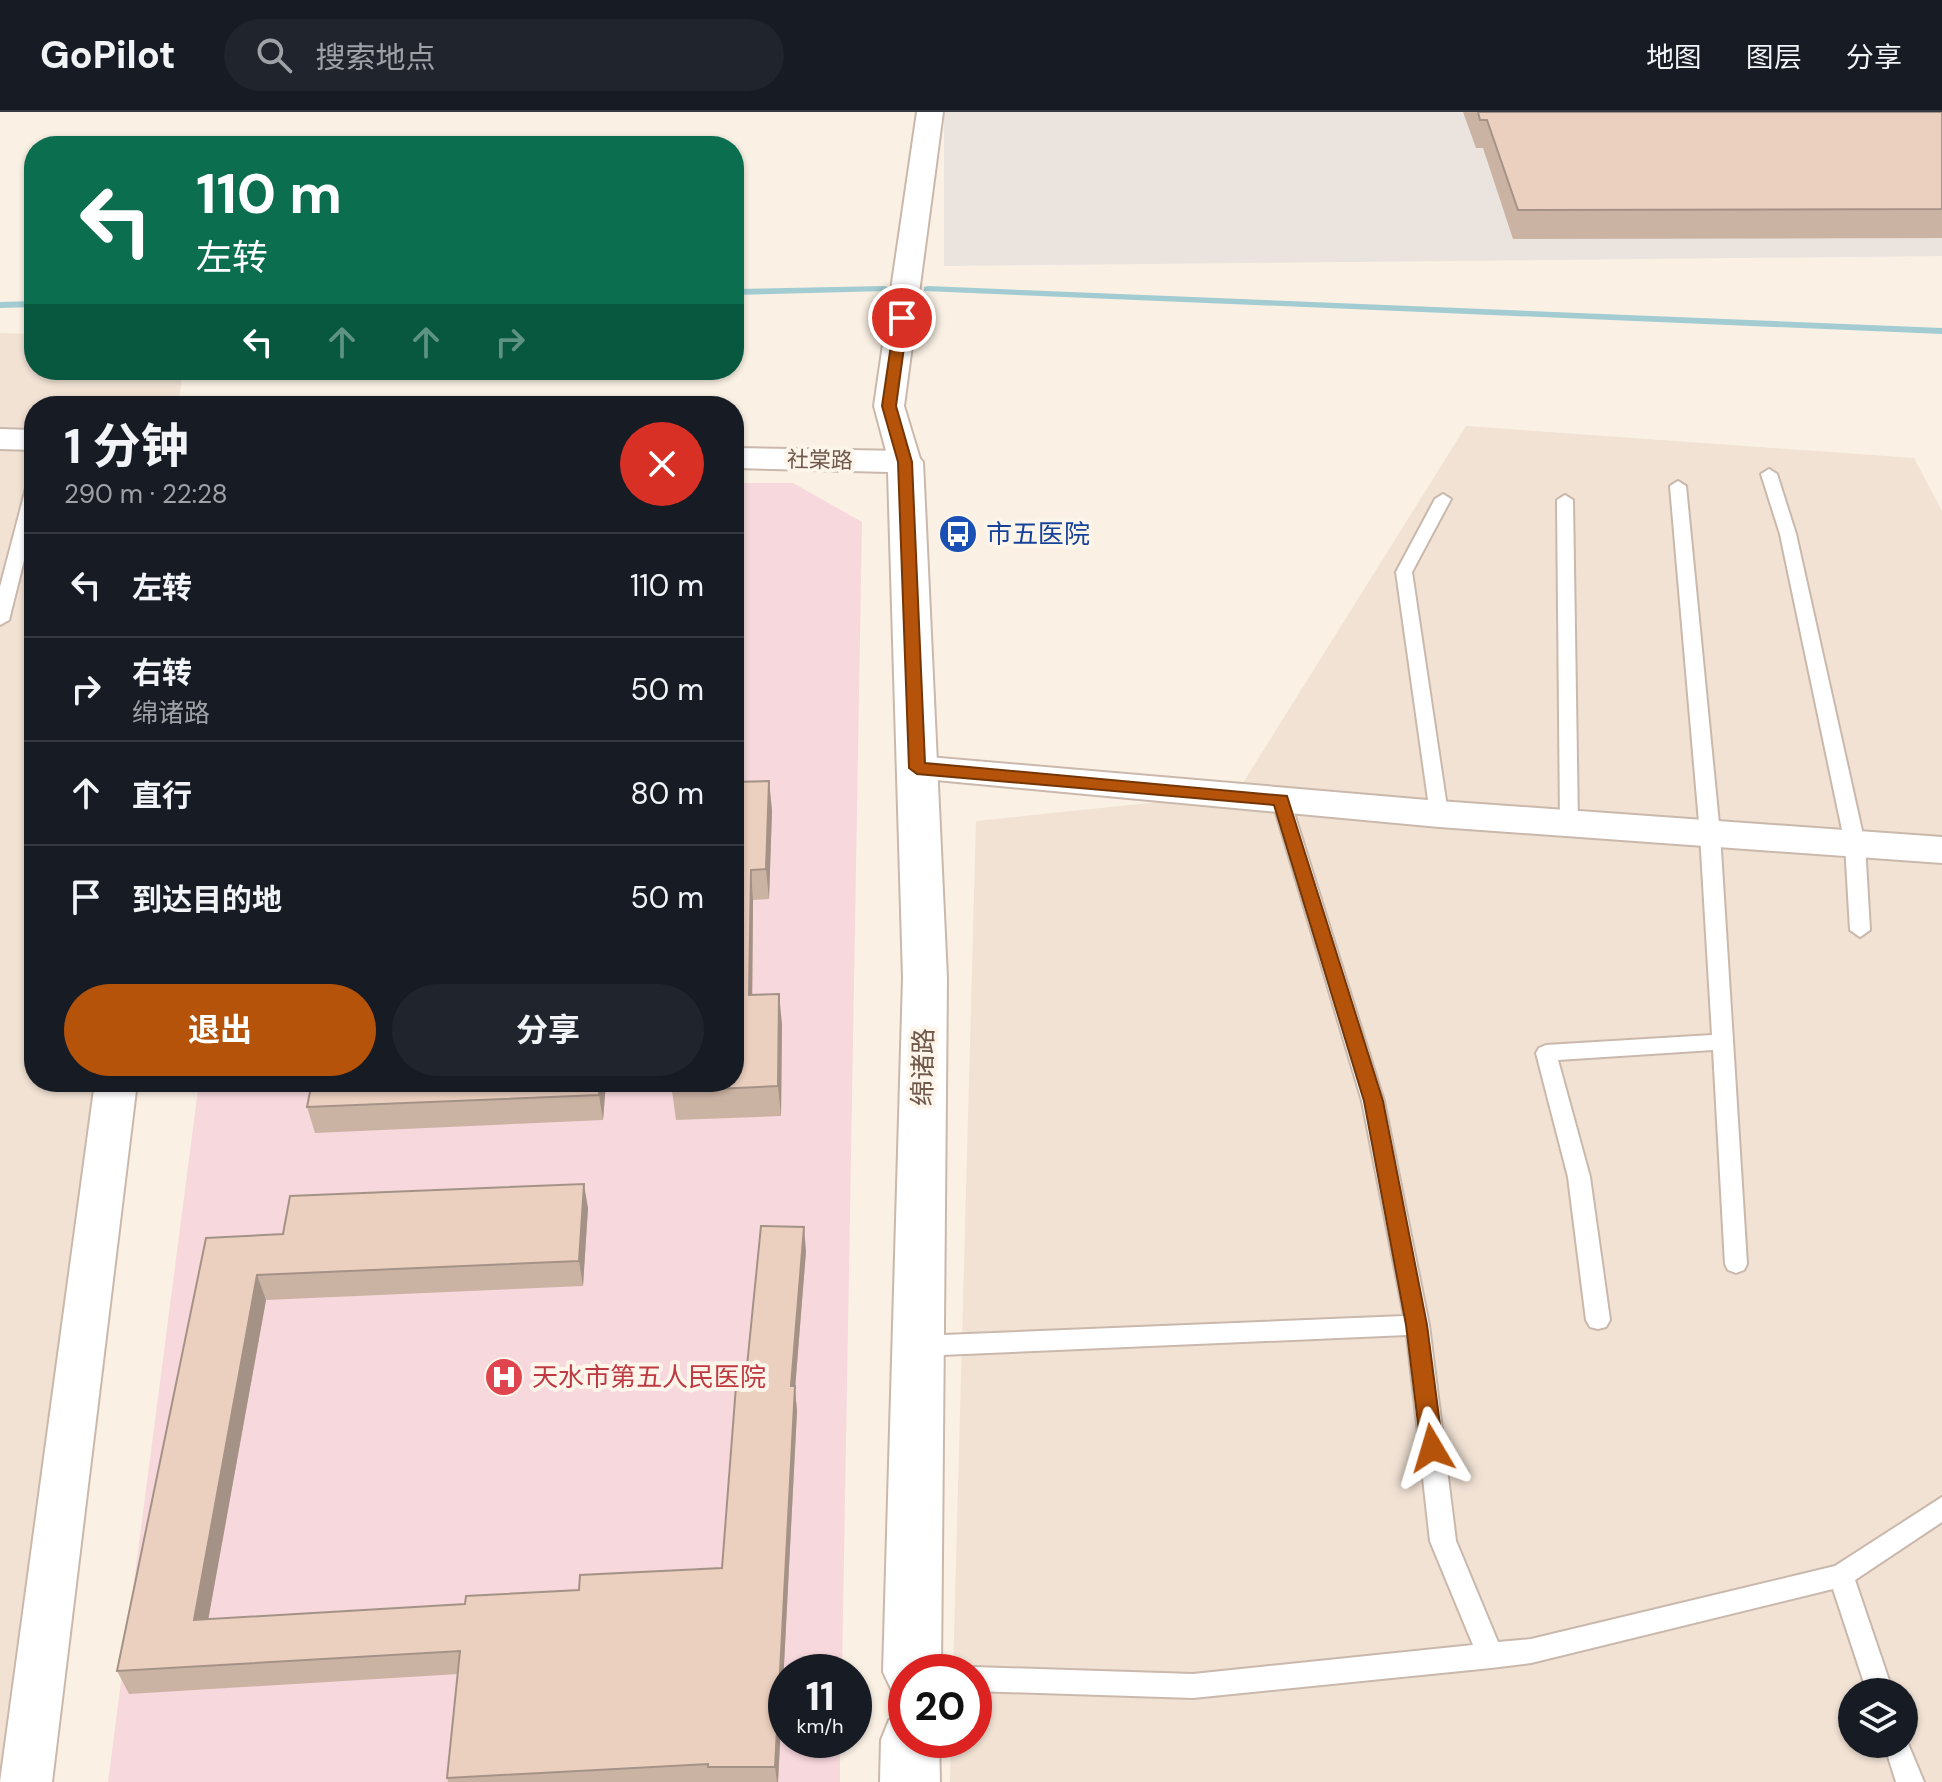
<!DOCTYPE html>
<html lang="zh">
<meta charset="utf-8">
<style>
:root{--surface:#171b24;--page:#20242c;--text:#f1f3f6;--muted:#9ea1a6;--line:#363941;--accent:#b45309}
body{margin:0;font-family:"DM Sans","Noto Sans SC",sans-serif;background:var(--page);color:var(--text);height:100vh;display:flex;flex-direction:column;font-size:30px;white-space:nowrap}
*{box-sizing:border-box;margin:0}
p{font-size:26px;color:var(--muted)}
.icon{flex:none;width:44px;height:44px;fill:none;stroke:currentColor;stroke-width:2;stroke-linecap:round;stroke-linejoin:round}
.map{position:relative;flex:1;overflow:hidden}
.details{position:absolute;left:24px;top:284px;width:720px;height:696px;display:flex;flex-direction:column;background:var(--surface);border-radius:32px;box-shadow:0 2px 6px #0004}
.details>*{flex:none}
.top-card{position:absolute;left:24px;top:24px;width:720px;height:244px;border-radius:32px;box-shadow:0 2px 6px #0004;background:#0b6e4f;color:#fff;overflow:hidden}
.buttons{position:absolute;left:1838px;top:1566px;display:grid;gap:16px}
.buttons a{display:grid;place-items:center;width:80px;height:80px;border-radius:50%;background:var(--surface);box-shadow:0 2px 6px #0004;font-size:40px}
.speed{position:absolute;left:768px;top:1542px;display:flex;gap:16px;font-size:40px;font-weight:700;text-align:center}
.speed>*{display:grid;place-content:center;width:104px;height:104px;border-radius:50%;background:var(--surface);box-shadow:0 2px 6px #0004;line-height:1}
.speed small{font-size:20px;font-weight:400}
.speed .limit{border:12px solid #d22;background:#fff;color:#111}
.pin{position:absolute;display:grid;place-items:center;width:68px;height:68px;color:#fff;margin:-34px;border:4px solid #fff;border-radius:50%;box-shadow:0 2px 8px #0007}
.me{position:absolute;width:88px;margin:-44px;rotate:353deg;stroke-linejoin:round;filter:drop-shadow(0 0 6px #0008)}
.turn{display:flex;align-items:center;gap:28px;height:168px;padding:0 40px;font-size:36px}
.turn .icon{width:104px;height:104px;stroke-width:2.5}
.turn b{display:block;font-size:56px;line-height:68px}
.lanes{display:flex;align-items:center;height:76px;padding:0 40px;background:#0003;justify-content:center;gap:40px;direction:ltr}
.lanes .off{opacity:.35}
.round{display:grid;place-items:center;flex:none;width:84px;height:84px;border-radius:42px;background:var(--page)}
.headline{display:flex;align-items:center;justify-content:space-between;height:136px;padding:0 40px}
h1{font-size:48px;font-weight:700;line-height:60px}
.action{display:flex;gap:16px;margin-top:auto;padding:16px 40px}
.action a{flex:1;height:92px;border-radius:48px;background:var(--accent);color:#fff;font-size:32px;font-weight:700;line-height:92px;text-align:center}
.action a+a{background:var(--page);color:var(--text)}
ul{padding:0;list-style:none}
li{display:flex;align-items:center;gap:24px;height:104px;padding:0 40px;border-top:2px solid var(--line)}
li div{flex:1}
li b{display:block;font-size:30px}
li em{font-style:normal}
header{display:flex;align-items:center;gap:48px;box-sizing:border-box;height:112px;padding:0 40px;background:var(--surface);border-bottom:2px solid var(--line)}
header strong{font-size:38px}
nav{display:flex;gap:44px;margin-inline-start:auto;font-size:28px}
.search{width:560px;height:72px;background:var(--page);display:flex;align-items:center;gap:20px;box-sizing:border-box;padding:0 28px;border-radius:44px;color:var(--muted);font-size:30px}
.map>svg:first-child{display:block}
</style>
<header>
<strong>GoPilot</strong>
<div class="search"><svg class="icon" aria-label="search" viewBox="0 0 24 24"><circle cx="10" cy="10" r="6"/><path d="M15 15l6 6"/></svg>搜索地点</div>
<nav><a>地图</a><a>图层</a><a>分享</a></nav>
</header>
<div class="map">
<svg width="1942" height="1670" viewBox="0 0 1942 1670">
<rect width="100%" height="100%" fill="#faf1e4"/>
<g fill="#f1e2d4" fill-rule="evenodd">
<path d="M0,221L34,222V258H183L178,294H34V970H96L11,1670H0Z"/>
<path d="M1466,314L1914,346L1942,399V1670H950L951,1628H974V1560H953L976,709L1236,682ZM1852,1580H1904V1632H1852Z"/>
</g>
<path fill="#eae3de" d="M944,0H1942V144L944,154Z"/>
<path fill="#f7d8dd" d="M734,371H793L862,410L842,1560H786V1628H840V1670H108L199,970H734Z"/>
<g fill="none" stroke-linecap="round" stroke-linejoin="round">
<g fill="#a2ccd2" fill-rule="evenodd">
<path d="M884,174L888,175V179L734,183V177Z"/>
<path d="M928,174L1942,216V222L924,179V175Z"/>
<path d="M34,189V195L0,196V190Z"/>
</g>
<defs>
<g id="service">
<path d="M1769,357L1777,362L1796,422L1865,732L1870,818L1860,825L1850,818L1845,732L1780,422L1761,362Z"/>
<path d="M1678,369L1686,374L1720,722L1747,1152L1744,1158L1736,1161L1728,1158L1725,1152L1713,938L1558,948L1590,1065L1610,1208L1606,1215L1598,1217L1590,1215L1586,1208L1568,1065L1536,941L1539,936L1546,933L1712,923L1700,722L1670,374Z"/>
<path d="M34,371V408L9,508L0,513V475L26,376Z"/>
<path d="M1443,382L1451,387L1412,460L1448,702L1439,708L1430,702L1396,460L1435,387Z"/>
<path d="M1565,383L1573,388L1578,712L1569,718L1560,712L1557,388Z"/>
<path d="M1281,682L1290,688L1384,989L1429,1213L1456,1429L1498,1530L1531,1527L1835,1454L1942,1385V1410L1855,1468L1893,1580H1867L1833,1477L1531,1551L1491,1556L1193,1586L974,1579V1560H964L974,1555L1193,1562L1473,1533L1430,1429L1407,1223L918,1244L910,1241L906,1234L910,1227L918,1224L1404,1204L1362,989L1272,688Z"/>
<path d="M1904,1622L1924,1670H1896L1884,1632H1904Z"/>
</g>
<g id="minor">
<path d="M917,0H943L904,294L921,350L916,357L905,360L894,357L889,350L874,294Z"/>
<path d="M917,644L1439,689L1942,725V751L1439,715L904,665L899,656L904,647Z"/>
<path d="M95,970H137L52,1670H0Z"/>
</g>
<g id="tertiary">
<path d="M0,317L34,318V338L0,337Z"/>
<path d="M734,336L905,339L917,343L923,350L947,866L941,1560H906V1584L892,1579L883,1560L903,866L888,360L734,356Z"/>
<path d="M906,1602V1628H939L940,1670H880L881,1628L889,1608Z"/>
</g>
</defs>
<use href="#service" stroke="#cab8ac" stroke-width="4"/>
<use href="#minor" stroke="#cab8ac" stroke-width="4"/>
<use href="#tertiary" stroke="#cab8ac" stroke-width="4"/>
<use href="#service" fill="#fff" fill-rule="evenodd"/>
<use href="#minor" fill="#fff" fill-rule="evenodd"/>
<use href="#tertiary" fill="#fff" fill-rule="evenodd"/>
</g>
<g fill="#cbb3a4">
<path d="M1463,0H1942V126L1513,127L1483,36H1476Z"/>
<path d="M769,669L772,699L769,787L753,788L752,883L782,912L781,1004L676,1008L672,979L734,670Z"/>
<path d="M606,970L603,1008L315,1021L307,995Z"/>
<path d="M588,1096L583,1174L266,1188L208,1507L465,1492L579,1478L722,1456L745,1274L806,1139L795,1277L797,1299L778,1670H448L447,1666L458,1562L129,1582L117,1559L206,1126L283,1122Z"/>
</g>
<g fill="#a59286">
<path d="M769,669L772,699L769,787L766,757Z"/>
<path d="M751,758L753,788L752,913L749,883Z"/>
<path d="M779,882L782,912L781,1004L778,974Z"/>
<path d="M600,970H606L603,1008L599,983Z"/>
<path d="M584,1072L588,1096L583,1174L579,1149Z"/>
<path d="M804,1115L806,1139L795,1277L797,1299L778,1670H777L775,1655L791,1274Z"/>
<path d="M257,1163L266,1188L204,1531L194,1508Z"/>
</g>
<g fill="#ecd0bf" stroke="#a59286" stroke-width="2">
<path d="M1478,0H1942V97L1518,98L1487,8H1480Z"/>
<path d="M769,669L766,757L751,758L749,883L779,882L778,974L672,979L673,970H734V670Z"/>
<path d="M312,970H600L599,983L307,995Z"/>
<path d="M584,1072L579,1149L257,1163L194,1508L465,1492L466,1484L579,1478L580,1463L722,1456L736,1274H745L761,1114L804,1115L791,1274H795L775,1655H708V1652L447,1666L460,1539L117,1559L206,1126L283,1122L290,1084Z"/>
</g>
<path fill="#b45309" stroke="#753606" stroke-width="2" d="M902,202L908,206L896,294L912,350L925,651L1287,684L1383,989L1427,1213L1443,1336L1440,1343L1432,1346L1424,1343L1421,1336L1406,1213L1364,989L1274,693L917,662L909,656L898,350L882,294L895,206Z"/>
<defs>
<symbol id="bus-disc" viewBox="-11 -11 22 22"><circle r="9.5" fill="#1a4fb4" stroke="#fdf5ea"/><path d="M-5-6H5V4H4V6H2V4H-2V6H-4V4H-5ZM-3.5-4V0h7V-4ZM-3.5 1.2v1.5H-2V1.2ZM2 1.2v1.5H3.5V1.2Z" fill="#fff"/></symbol>
<symbol id="hospital-disc" viewBox="-11 -11 22 22"><circle r="9.5" fill="#e0444e" stroke="#fdf5ea"/><path d="M-5-5h3v3.5h4V-5h3V5h-3V1.5h-4V5h-3Z" fill="#fff"/></symbol>
</defs>
<g fill-rule="evenodd">
<use href="#bus-disc" x="936" y="400" width="44" height="44"/>
<use href="#hospital-disc" x="482" y="1243" width="44" height="44"/>
</g>
<g text-anchor="middle" dominant-baseline="central" stroke-width="8" stroke-linejoin="round" paint-order="stroke">
<g font-size="22" fill="#70584c" stroke="#fdf5ea">
<text transform="translate(820 348) rotate(1)">社棠路</text>
</g>
<g font-size="26" fill="#164399" stroke="#fdf5ea" text-anchor="start">
<text x="986" y="422">市五医院</text>
</g>
<g font-size="26" fill="#70584c" stroke="#fdf5ea">
<text transform="translate(923 955) rotate(-89)">绵诸路</text>
</g>
<g font-size="26" fill="#be3a42" stroke="#fdf5ea" text-anchor="start">
<text x="532" y="1265">天水市第五人民医院</text>
</g>
</g>
</svg>
<div class="buttons">
<a><svg class="icon" aria-label="layers" viewBox="0 0 24 24"><path d="M12 4l9 5-9 5-9-5zM3 14l9 5 9-5"/></svg></a>
</div>
<div class="speed"><div>11<small>km/h</small></div><div class="limit">20</div></div>
<div class="pin" style="left:902px;top:206px;background:#d93025"><svg class="icon" aria-label="arrive" viewBox="0 0 24 24"><path d="M6 21V4h12l-3 4 3 4H6"/></svg></div>
<svg class="me" style="left:1432px;top:1336px" viewBox="-20 -20 40 40"><path d="M0-17L14 15 0 8-14 15z" fill="#b45309" stroke="#fff" stroke-width="4"/></svg>
<div class="top-card">
<div class="turn"><svg class="icon" aria-label="left" viewBox="0 0 24 24"><path d="M17 20v-9H6M10 6l-5 5 5 5"/></svg><div><b>110 m</b>左转</div></div>
<div class="lanes"><svg class="icon" aria-label="left" viewBox="0 0 24 24"><path d="M17 20v-9H6M10 6l-5 5 5 5"/></svg><svg class="icon off" aria-label="ahead" viewBox="0 0 24 24"><path d="M12 20V5M6 11l6-6 6 6"/></svg><svg class="icon off" aria-label="ahead" viewBox="0 0 24 24"><path d="M12 20V5M6 11l6-6 6 6"/></svg><svg class="icon off" aria-label="right" viewBox="0 0 24 24"><path d="M7 20v-9h11M14 6l5 5-5 5"/></svg></div>
</div>
<section class="details">
<div class="headline"><div><h1>1 分钟</h1><p>290 m · 22:28</p></div><a class="round" style="background:#d93025;color:#fff"><svg class="icon" aria-label="close" viewBox="0 0 24 24"><path d="M6 6l12 12M18 6L6 18"/></svg></a></div>
<ul>
<li><svg class="icon" aria-label="left" viewBox="0 0 24 24"><path d="M17 20v-9H6M10 6l-5 5 5 5"/></svg><div><b>左转</b></div><em>110 m</em></li>
<li><svg class="icon" aria-label="right" viewBox="0 0 24 24"><path d="M7 20v-9h11M14 6l5 5-5 5"/></svg><div><b>右转</b><p>绵诸路</p></div><em>50 m</em></li>
<li><svg class="icon" aria-label="ahead" viewBox="0 0 24 24"><path d="M12 20V5M6 11l6-6 6 6"/></svg><div><b>直行</b></div><em>80 m</em></li>
<li><svg class="icon" aria-label="arrive" viewBox="0 0 24 24"><path d="M6 21V4h12l-3 4 3 4H6"/></svg><div><b>到达目的地</b></div><em>50 m</em></li>
</ul>
<div class="action"><a>退出</a><a>分享</a></div>
</section>
</div>
